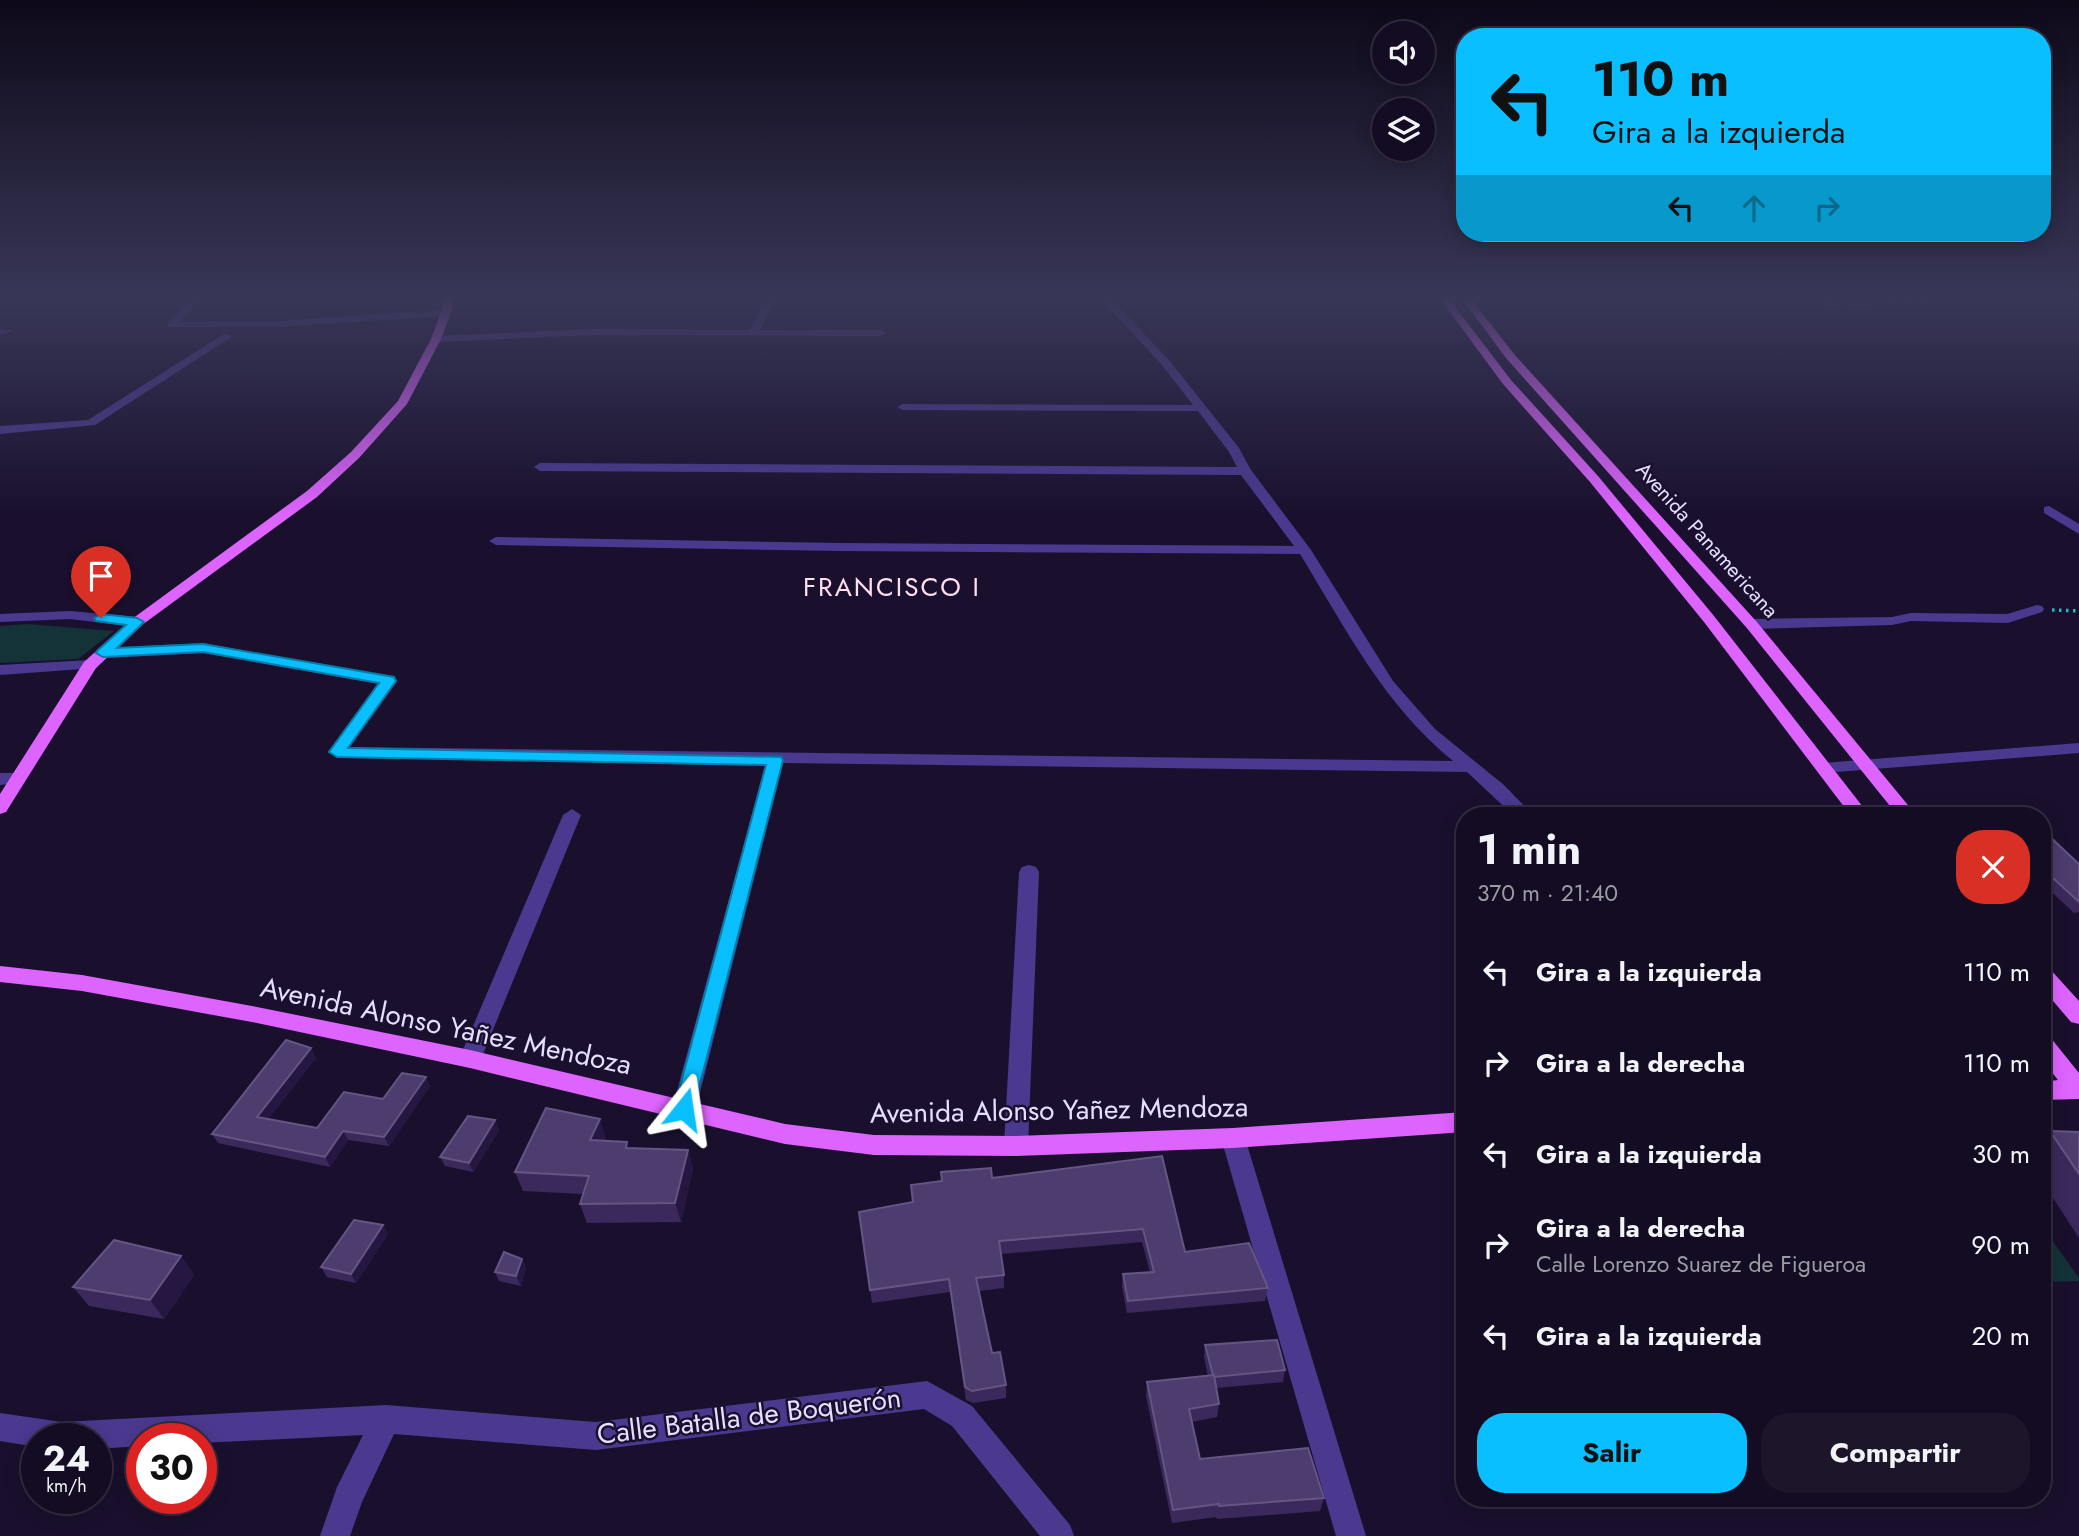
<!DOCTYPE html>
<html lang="es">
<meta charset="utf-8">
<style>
:root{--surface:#140c22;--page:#1d152a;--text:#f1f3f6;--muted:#9d9ba5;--line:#332c40;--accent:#09bfff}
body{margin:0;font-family:Jost,sans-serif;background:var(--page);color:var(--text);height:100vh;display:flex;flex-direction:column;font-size:26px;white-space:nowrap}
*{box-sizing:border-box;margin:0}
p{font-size:23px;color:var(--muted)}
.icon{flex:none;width:38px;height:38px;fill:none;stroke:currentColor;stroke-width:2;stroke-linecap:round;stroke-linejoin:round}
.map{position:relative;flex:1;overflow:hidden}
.side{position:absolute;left:1456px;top:807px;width:595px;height:700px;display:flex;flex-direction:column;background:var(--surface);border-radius:28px;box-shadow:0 4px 18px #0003,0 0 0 2px var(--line)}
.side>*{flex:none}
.hud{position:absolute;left:1456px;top:28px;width:595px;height:214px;border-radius:28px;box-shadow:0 4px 18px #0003,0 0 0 2px var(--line);background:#09bfff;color:#111;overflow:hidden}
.fabs{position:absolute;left:1372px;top:21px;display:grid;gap:14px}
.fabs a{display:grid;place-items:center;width:63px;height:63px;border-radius:50%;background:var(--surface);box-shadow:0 4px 18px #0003,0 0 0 2px var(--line);font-size:35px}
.speed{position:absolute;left:21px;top:1423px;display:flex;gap:14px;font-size:35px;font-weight:700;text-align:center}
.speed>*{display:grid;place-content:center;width:91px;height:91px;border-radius:50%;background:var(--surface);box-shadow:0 4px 18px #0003,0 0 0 2px var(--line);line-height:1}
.speed small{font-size:18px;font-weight:400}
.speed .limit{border:10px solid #d22;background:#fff;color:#111}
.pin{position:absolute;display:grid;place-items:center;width:60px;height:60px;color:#fff;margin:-72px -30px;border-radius:50% 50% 50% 0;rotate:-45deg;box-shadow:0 0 7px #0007}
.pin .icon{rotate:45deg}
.me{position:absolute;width:77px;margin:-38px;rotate:15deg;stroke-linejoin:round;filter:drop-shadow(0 0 5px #0008)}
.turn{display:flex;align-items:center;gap:24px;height:147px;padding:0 21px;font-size:32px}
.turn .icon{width:91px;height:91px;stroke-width:2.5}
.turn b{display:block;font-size:49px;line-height:60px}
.lanes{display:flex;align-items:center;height:66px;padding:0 21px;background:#0003;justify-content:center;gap:35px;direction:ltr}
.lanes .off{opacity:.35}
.round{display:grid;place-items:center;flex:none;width:74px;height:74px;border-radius:28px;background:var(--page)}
.overview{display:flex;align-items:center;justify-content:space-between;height:119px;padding:0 21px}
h1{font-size:42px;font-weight:700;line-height:52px}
.action{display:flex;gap:14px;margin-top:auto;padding:14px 21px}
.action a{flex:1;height:80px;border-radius:28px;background:var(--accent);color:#111;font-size:28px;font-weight:700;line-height:80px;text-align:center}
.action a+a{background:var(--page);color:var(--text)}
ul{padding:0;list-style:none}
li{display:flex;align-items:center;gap:21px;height:91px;padding:0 21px}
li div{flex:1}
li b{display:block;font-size:26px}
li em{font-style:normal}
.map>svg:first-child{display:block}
</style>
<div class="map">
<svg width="2079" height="1536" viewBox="0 0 2079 1536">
<rect width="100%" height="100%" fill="#1a102e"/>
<g fill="#133338">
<path d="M27,624L114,631L78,659L0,663V626Z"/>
<path d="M2042,1226L2079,1278V1281L2042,1282Z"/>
</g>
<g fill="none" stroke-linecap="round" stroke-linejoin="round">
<path stroke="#29b7c6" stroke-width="2.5" stroke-dasharray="2 3.5" stroke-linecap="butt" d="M1849,306L1943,300"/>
<path stroke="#29b7c6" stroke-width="3.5" stroke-dasharray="2.5 4.5" stroke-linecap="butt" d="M2052,610L2079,611"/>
<g fill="#4a398f" fill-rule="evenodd">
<path d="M191,300H201L180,322L276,321L446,310L451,313L446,316L276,327H168V323Z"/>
<path d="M765,300H774L760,330H881L886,333L881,336L592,335L436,342L431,339L436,336L592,329L750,330Z"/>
<path d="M1102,300H1112L1169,360L1239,448L1251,470L1311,550L1393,681L1435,729L1504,785L1534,816H1514L1467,772L783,763L696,1109L692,1116L684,1119L676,1116L672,1109L766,763L337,757L328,752L379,684L203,653L103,658L95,653L103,648L203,643L395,678L397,681L349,747L1453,761C1384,705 1346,629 1300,554L841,551L496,545L489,541L496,537L841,543L1294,546L1241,475L540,471L534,467L540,463L1237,467L1229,452L1198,411L903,410L897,407L903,404L1193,405L1161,364Z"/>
<path d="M1816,300H1827L1839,307L1831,309Z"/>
<path d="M0,329L11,330L12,332L0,335Z"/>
<path d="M224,334L233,336L95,425L0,434V426L88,420Z"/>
<path d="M2049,506L2079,524V534L2044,513V507Z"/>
<path d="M2037,605L2042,606L2044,609L2042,612L2008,623L1911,621L1892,625L1751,629L1743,624L1751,619L1892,617L1911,613L2007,614Z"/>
<path d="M70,611L137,617L145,622L137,627L70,619L0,622V614Z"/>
<path d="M90,660L98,665L96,668L0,675V665Z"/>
<path d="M2079,743V753L1823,773L1814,768L1823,763Z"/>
<path d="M0,773H18L27,778L18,783L0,785Z"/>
<path d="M572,809L581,815L481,1059L478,1065L470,1068L462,1065L459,1059L563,815Z"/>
<path d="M1029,865L1036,867L1039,872L1028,1146L1024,1153L1016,1156L1008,1153L1004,1146L1019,872L1022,867Z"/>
<path d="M1233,1128L1241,1131L1245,1138L1366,1536H1336L1221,1138L1225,1131Z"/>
<path d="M927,1381L972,1406L1070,1525L1074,1536H1040L952,1426L924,1409L596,1450L394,1434L362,1502L350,1536H320L337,1487L363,1435L201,1443V1438H142V1446L96,1449V1438H37V1447L0,1441V1413L62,1422L386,1405L596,1422Z"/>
</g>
<g fill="#de64ff" fill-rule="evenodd">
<path d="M442,300H451L453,307L441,339L407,404L359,458L317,497L142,625L96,668L6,812L0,814V794L84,662L132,619L307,491L351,452L398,401L431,339L443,307Z"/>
<path d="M1441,300H1450L1511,380L1598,476L1714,616L1870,816H1851L1704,622L1590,482L1503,384Z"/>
<path d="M1463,300H1472L1514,354L1756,621L1917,816H1898L1746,627L1506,358Z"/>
<path d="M2042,965L2049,968L2079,1001V1024L2071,1022L2042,988Z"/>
<path d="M0,966L82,975L257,1007L470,1050L785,1124L874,1135L1016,1136L1233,1128L1465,1112V1132L1233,1148L1016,1156L874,1155L785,1144L470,1068L257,1023L82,991L0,982Z"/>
<path d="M2042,1034L2050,1037L2079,1073V1099L2042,1100V1082L2058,1080L2042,1060Z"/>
</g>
</g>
<g fill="#3b295c">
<path d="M2042,833L2079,864V912L2074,913L2042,883Z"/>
<path d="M311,1048L316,1058L268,1119L317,1128L383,1099L430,1086L389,1146L348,1140L330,1167L218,1143L212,1134Z"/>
<path d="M495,1120L499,1130L473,1172L445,1166L440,1157Z"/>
<path d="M2050,1131L2079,1132V1238L2042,1181V1142Z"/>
<path d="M606,1138L604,1141L629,1148L688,1150L693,1169L681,1222L587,1223L580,1204L583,1194L523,1191L515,1172Z"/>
<path d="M1162,1156L1185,1252L1268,1288L1265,1301L1127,1313L1122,1287L1123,1274L1150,1272L1142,1242L1001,1254L1004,1275V1288L979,1291L992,1353L1006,1385V1398L973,1403L966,1400L950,1292L872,1303L859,1212L913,1202L911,1185L942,1181L941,1172L992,1178Z"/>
<path d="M383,1225L388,1234L356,1283L327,1277L321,1267Z"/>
<path d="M181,1256L194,1275L164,1319L89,1306L73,1287Z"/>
<path d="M522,1259L526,1268L521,1286L499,1281L495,1272Z"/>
<path d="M1205,1345L1285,1370L1283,1382L1216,1388L1219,1404L1217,1417L1192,1422L1200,1459L1324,1498L1320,1511L1217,1519L1216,1517L1172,1523L1146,1396L1147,1382L1208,1376L1204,1357Z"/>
</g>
<g fill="#261742">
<path d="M311,1048L316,1058L262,1127L257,1117Z"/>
<path d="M426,1077L430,1086L389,1146L384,1137Z"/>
<path d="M600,1119L606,1138L597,1159L590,1140Z"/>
<path d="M495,1120L499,1130L473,1172L469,1163Z"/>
<path d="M343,1131L348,1140L330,1167L325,1157Z"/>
<path d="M688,1150L693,1169L681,1222L675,1203Z"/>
<path d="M383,1225L388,1234L356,1283L351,1274Z"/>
<path d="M181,1256L194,1275L164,1319L150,1300Z"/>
<path d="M522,1259L526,1268L521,1286L516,1276Z"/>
</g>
<g fill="#4d3c6e" stroke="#655584" stroke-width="2">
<path d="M2042,833H2046L2079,864V902L2042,868Z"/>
<path d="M286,1040L311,1048L257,1117L317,1128L344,1092L383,1099L402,1073L426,1077L384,1137L343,1131L325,1157L212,1134Z"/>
<path d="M546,1108L600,1119L590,1140L627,1142L626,1148L688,1150L675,1203L580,1204L589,1176L515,1172Z"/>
<path d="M468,1116L495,1120L469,1163L440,1157Z"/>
<path d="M2050,1131L2079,1132V1174Z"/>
<path d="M1162,1156L1185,1252L1249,1243L1268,1288L1128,1301L1123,1274L1154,1272L1143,1229L999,1241L1004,1275L976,1278L992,1353L1000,1352L1006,1385L972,1391L965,1387L949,1279L870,1290L859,1212L913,1202L911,1185L942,1181L941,1172L991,1168L992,1178Z"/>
<path d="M354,1220L383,1225L351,1274L321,1267Z"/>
<path d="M114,1240L181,1256L150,1300L73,1287Z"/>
<path d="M504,1252L522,1259L516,1276L495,1272Z"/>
<path d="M1277,1340L1285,1370L1214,1377L1213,1375L1205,1345Z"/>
<path d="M1214,1375L1219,1404L1189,1409L1200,1459L1308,1448L1324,1498L1219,1506V1504L1173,1510L1147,1382Z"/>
</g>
<linearGradient id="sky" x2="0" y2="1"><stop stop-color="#0e0919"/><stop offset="0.58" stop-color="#383757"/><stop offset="1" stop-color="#383757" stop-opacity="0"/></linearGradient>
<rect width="2079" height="515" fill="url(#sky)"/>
<path fill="#09bfff" stroke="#067ca6" stroke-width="2" d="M101,614L137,618L144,622L117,648L203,644L394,677L396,681L348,748L781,757L783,760L692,1115L684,1117L677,1115L674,1109L766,765L337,757L329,752L379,683L203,652L103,657L96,653L98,650L126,625L96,621L94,618Z"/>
<g text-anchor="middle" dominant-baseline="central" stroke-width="5" stroke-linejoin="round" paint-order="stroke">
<g font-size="21" fill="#e6ddff" stroke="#1a102e">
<text transform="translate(1707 540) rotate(48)">Avenida Panamericana</text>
</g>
<g font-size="26" letter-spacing="2" fill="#ffdfee" stroke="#1a102e">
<text x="892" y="587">FRANCISCO I</text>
</g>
<g font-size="28" fill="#e6ddff" stroke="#1a102e">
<text transform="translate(446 1026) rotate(12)">Avenida Alonso Yañez Mendoza</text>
<text transform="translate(1059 1110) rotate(-1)">Avenida Alonso Yañez Mendoza</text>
<text transform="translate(749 1416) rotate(-7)">Calle Batalla de Boquerón</text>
</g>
</g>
</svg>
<div class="fabs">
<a><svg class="icon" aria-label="sound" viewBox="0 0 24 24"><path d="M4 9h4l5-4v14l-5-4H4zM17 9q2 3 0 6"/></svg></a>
<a><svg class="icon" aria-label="layers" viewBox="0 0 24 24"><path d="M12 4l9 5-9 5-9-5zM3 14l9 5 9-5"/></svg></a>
</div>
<div class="speed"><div>24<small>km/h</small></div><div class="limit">30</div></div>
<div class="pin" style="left:101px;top:618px;background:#d93025"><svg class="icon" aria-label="arrive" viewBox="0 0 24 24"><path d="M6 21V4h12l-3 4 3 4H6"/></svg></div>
<svg class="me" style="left:684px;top:1109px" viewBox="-20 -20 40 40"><path d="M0-17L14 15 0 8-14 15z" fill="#09bfff" stroke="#fff" stroke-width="4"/></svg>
<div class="hud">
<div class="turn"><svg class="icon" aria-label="left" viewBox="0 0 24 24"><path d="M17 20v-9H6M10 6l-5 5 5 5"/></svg><div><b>110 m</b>Gira a la izquierda</div></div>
<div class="lanes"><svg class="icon" aria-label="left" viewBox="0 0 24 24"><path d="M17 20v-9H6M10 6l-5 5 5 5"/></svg><svg class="icon off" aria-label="ahead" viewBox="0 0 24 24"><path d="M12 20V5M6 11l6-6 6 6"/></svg><svg class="icon off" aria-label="right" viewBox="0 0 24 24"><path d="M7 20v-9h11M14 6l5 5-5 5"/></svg></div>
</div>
<section class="side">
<div class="overview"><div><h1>1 min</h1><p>370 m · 21:40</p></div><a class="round" style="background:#d93025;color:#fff"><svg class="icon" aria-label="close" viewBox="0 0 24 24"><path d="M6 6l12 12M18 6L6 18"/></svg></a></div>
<ul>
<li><svg class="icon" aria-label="left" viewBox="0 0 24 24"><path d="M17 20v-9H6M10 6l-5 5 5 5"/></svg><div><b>Gira a la izquierda</b></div><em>110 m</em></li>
<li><svg class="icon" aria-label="right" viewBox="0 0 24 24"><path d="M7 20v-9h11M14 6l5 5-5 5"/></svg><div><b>Gira a la derecha</b></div><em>110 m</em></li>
<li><svg class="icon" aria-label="left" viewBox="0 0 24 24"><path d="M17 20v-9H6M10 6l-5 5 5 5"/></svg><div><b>Gira a la izquierda</b></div><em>30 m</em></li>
<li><svg class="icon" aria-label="right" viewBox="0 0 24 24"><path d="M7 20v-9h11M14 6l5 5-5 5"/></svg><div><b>Gira a la derecha</b><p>Calle Lorenzo Suarez de Figueroa</p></div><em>90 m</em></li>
<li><svg class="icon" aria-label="left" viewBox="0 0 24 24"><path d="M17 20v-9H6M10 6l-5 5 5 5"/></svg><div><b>Gira a la izquierda</b></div><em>20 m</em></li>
</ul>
<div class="action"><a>Salir</a><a>Compartir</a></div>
</section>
</div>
